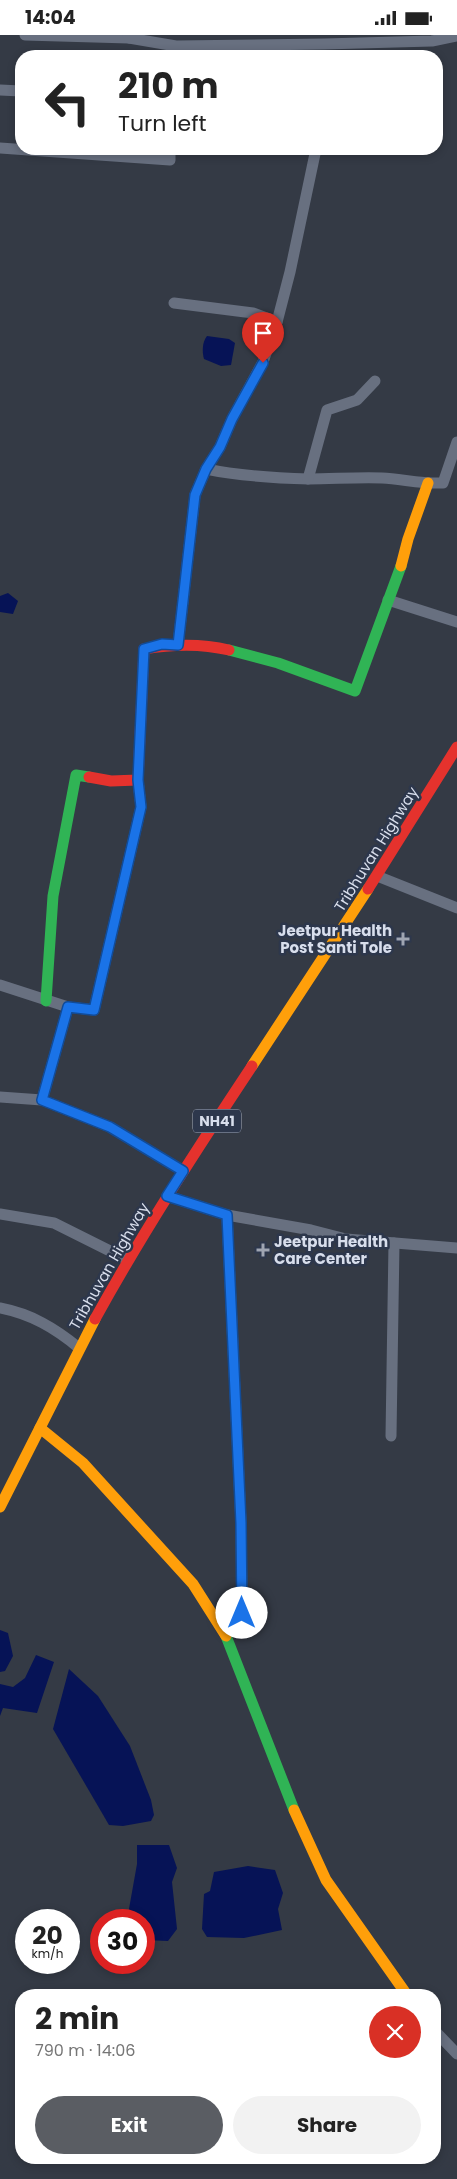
<!DOCTYPE html>
<meta charset="utf-8">
<style>
:root{--surface:#fff;--page:#f2f2f2;--text:#222;--muted:#767676;--accent:#5a5d63}
body{margin:0;font-family:Poppins,sans-serif;background:var(--page);color:var(--text);height:100vh;display:flex;flex-direction:column;font-size:19px;white-space:nowrap}
*{box-sizing:border-box;margin:0}
p{font-size:16px;color:var(--muted)}
.icon{flex:none;width:28px;height:28px;fill:none;stroke:currentColor;stroke-width:2;stroke-linecap:round;stroke-linejoin:round}
.map{position:relative;flex:1;overflow:hidden}
.sheet{position:absolute;left:15px;top:1954px;width:426px;height:175px;display:flex;flex-direction:column;background:var(--surface);border-radius:20px;box-shadow:0 2px 8px #0003}
.sheet>*{flex:none}
.banner{position:absolute;left:15px;top:15px;width:428px;height:105px;border-radius:20px;box-shadow:0 2px 8px #0003;background:#fff;color:var(--text);overflow:hidden}
.speed{position:absolute;left:15px;top:1874px;display:flex;gap:10px;font-size:25px;font-weight:700;text-align:center}
.speed>*{display:grid;place-content:center;width:65px;height:65px;border-radius:50%;background:var(--surface);box-shadow:0 2px 8px #0003;line-height:1}
.speed small{font-size:12px;font-weight:400}
.speed .limit{border:8px solid #d22;background:#fff;color:#111}
.pin{position:absolute;display:grid;place-items:center;width:42px;height:42px;color:#fff;margin:-51px -21px;border-radius:50% 50% 50% 0;rotate:-45deg;box-shadow:0 0 5px #0007}
.pin .icon{rotate:45deg}
.me{position:absolute;width:55px;margin:-28px;rotate:0deg;stroke-linejoin:round;filter:drop-shadow(0 0 4px #0008)}
.turn{display:flex;align-items:center;gap:18px;height:105px;padding:0 20px;font-size:22px}
.turn .icon{width:65px;height:65px;stroke-width:2.5}
.turn b{display:block;font-size:35px;line-height:42px}
.round{display:grid;place-items:center;flex:none;width:52px;height:52px;border-radius:26px;background:var(--page)}
.headline{display:flex;align-items:center;justify-content:space-between;height:85px;padding:0 20px}
h1{font-size:30px;font-weight:700;line-height:38px}
.cta{display:flex;gap:10px;margin-top:auto;padding:10px 20px}
.cta a{flex:1;height:58px;border-radius:30px;background:var(--accent);color:#fff;font-size:20px;font-weight:700;line-height:58px;text-align:center}
.cta a+a{background:var(--page);color:var(--text)}
.status{display:flex;justify-content:space-between;align-items:center;height:35px;padding:0 25px;background:var(--surface);direction:ltr}
.status svg{height:14px;fill:currentColor}
.map>svg:first-child{display:block}
</style>
<div class="status"><b>14:04</b><svg viewBox="0 0 49 12"><path d="M0 12V9h3v3zM5 12V6h3v6zM10 12V3h3v9zM15 12V0h3v12zM26 1h20v11H26zM47 4h2v5h-2z"/></svg></div>
<div class="map">
<svg width="457" height="2144" viewBox="0 0 457 2144">
<rect width="100%" height="100%" fill="#343a45"/>
<g fill="#061356">
<path d="M207,301L229,304L235,308L231,330L221,331L204,324C202,317 202,307 207,301Z"/>
<path d="M8,558L18,566L13,579L0,577V561Z"/>
<path d="M0,1595L8,1598L13,1621L5,1636L0,1637Z"/>
<path d="M36,1620L54,1627L37,1678L3,1673L0,1681V1649L13,1652L25,1643Z"/>
<path d="M69,1634L98,1661L130,1711L151,1765L154,1780L151,1786L123,1791L109,1790L53,1694Z"/>
<path d="M137,1810H169L177,1833L172,1847L177,1894L168,1906L144,1905V1885H127L137,1829Z"/>
<path d="M248,1831L275,1835L283,1858L278,1874L282,1895L244,1903L207,1902L202,1894L204,1859L210,1856L214,1837Z"/>
</g>
<g fill="none" stroke-linecap="round" stroke-linejoin="round">
<g stroke="#687080" stroke-width="11">
<path d="M25,0L129,3"/>
<path d="M128,0L129,3L176,11L324,9L432,6L457,1"/>
<path d="M0,55L21,56"/>
<path d="M0,113L170,125V114"/>
<path d="M174,268L253,278L277,287"/>
<path d="M206,434C239,441 274,443 309,444C333,444 358,442 382,443C402,444 422,449 443,448L457,407"/>
<path d="M308,444L327,375L357,365L375,346"/>
<path d="M388,565L457,587"/>
<path d="M178,610L195,460L206,434L220,412L232,384L263,327L277,287L290,237L316,114"/>
<path d="M377,841L457,873"/>
<path d="M0,950L68,972L94,975L141,772L138,745"/>
<path d="M0,1062L42,1065L110,1092L183,1136"/>
<path d="M42,1065L68,972"/>
<path d="M167,1161L227,1180L311,1195L346,1204L457,1213"/>
<path d="M0,1179L54,1188L128,1225"/>
<path d="M0,1273C31,1279 55,1293 79,1313"/>
<path d="M391,1401L394,1208"/>
<path d="M225,1599L242,1577L241,1488L227,1180"/>
<path d="M435,1996L457,2019"/>
</g>
<g stroke="#30b455" stroke-width="11">
<path d="M229,615L278,628L355,656L401,531"/>
<path d="M46,966L53,861L76,740L89,742"/>
<path d="M226,1601L294,1775"/>
</g>
<g stroke="#ff9f0a" stroke-width="11">
<path d="M401,531L408,504L428,448"/>
<path d="M252,1031L368,854"/>
<path d="M40,1393L83,1428L193,1549L226,1601"/>
<path d="M0,1472L95,1284"/>
<path d="M294,1775L326,1845L407,1960"/>
</g>
<g stroke="#e5322d" stroke-width="11">
<path d="M89,742L111,746L138,745L144,614C173,609 200,608 229,615"/>
<path d="M368,854L457,712"/>
<path d="M95,1284C143,1197 197,1114 252,1031"/>
</g>
</g>
<g fill="none" stroke-linecap="round" stroke-linejoin="round">
<defs>
<path id="route" d="M242,1578L241,1488L227,1180L167,1161L183,1136L110,1092L42,1065L68,972L94,975L141,772L138,745L144,614L162,609L178,610L195,460L206,434L220,412L232,384L263,328"/>
</defs>
<use href="#route" stroke="#114b97" stroke-width="12"/>
<use href="#route" stroke="#1a73e8" stroke-width="9"/>
</g>
<g fill="#9fa5b2" stroke="#2d374c" stroke-width="2">
<path d="M400.5 896.5h5v5h5v5h-5v5h-5v-5h-5v-5h5z"/>
<path d="M260.5 1207.5h5v5h5v5h-5v5h-5v-5h-5v-5h5z"/>
</g>
<g text-anchor="middle" dominant-baseline="central" stroke-width="5" stroke-linejoin="round" paint-order="stroke">
<rect fill="#2d374c" stroke="#a5acbc" stroke-width="1" x="193" y="1074.5" width="48" height="23" rx="4"/>
<g font-size="14" font-weight="bold" fill="#d8deec">
<text x="217" y="1086">NH41</text>
</g>
<g font-size="15" fill="#d8deec" stroke="#2d374c">
<text transform="translate(376 814) rotate(-58)">Tribhuvan Highway</text>
<text transform="translate(109 1231) rotate(-60)">Tribhuvan Highway</text>
</g>
<g font-size="15" font-weight="bold" fill="#d8deec" stroke="#2d374c" text-anchor="end">
<text x="392" y="895">Jeetpur Health<tspan x="392" dy="17">Post Santi Tole</tspan></text>
<text x="274" y="1206" text-anchor="start">Jeetpur Health<tspan x="274" dy="17">Care Center</tspan></text>
</g>
</g>
</svg>
<div class="speed"><div>20<small>km/h</small></div><div class="limit">30</div></div>
<div class="pin" style="left:263px;top:328px;background:#d93025"><svg class="icon" aria-label="arrive" viewBox="0 0 24 24"><path d="M6 21V4h12l-3 4 3 4H6"/></svg></div>
<svg class="me" style="left:242px;top:1578px" viewBox="-20 -20 40 40"><circle r="19" fill="#fff"/><path d="M0-13L10 11 0 6-10 11z" fill="#1a73e8"/></svg>
<div class="banner">
<div class="turn"><svg class="icon" aria-label="left" viewBox="0 0 24 24"><path d="M17 20v-9H6M10 6l-5 5 5 5"/></svg><div><b>210 m</b>Turn left</div></div>
</div>
<section class="sheet">
<div class="headline"><div><h1>2 min</h1><p>790 m · 14:06</p></div><a class="round" style="background:#d93025;color:#fff"><svg class="icon" aria-label="close" viewBox="0 0 24 24"><path d="M6 6l12 12M18 6L6 18"/></svg></a></div>
<div class="cta"><a>Exit</a><a>Share</a></div>
</section>
</div>
